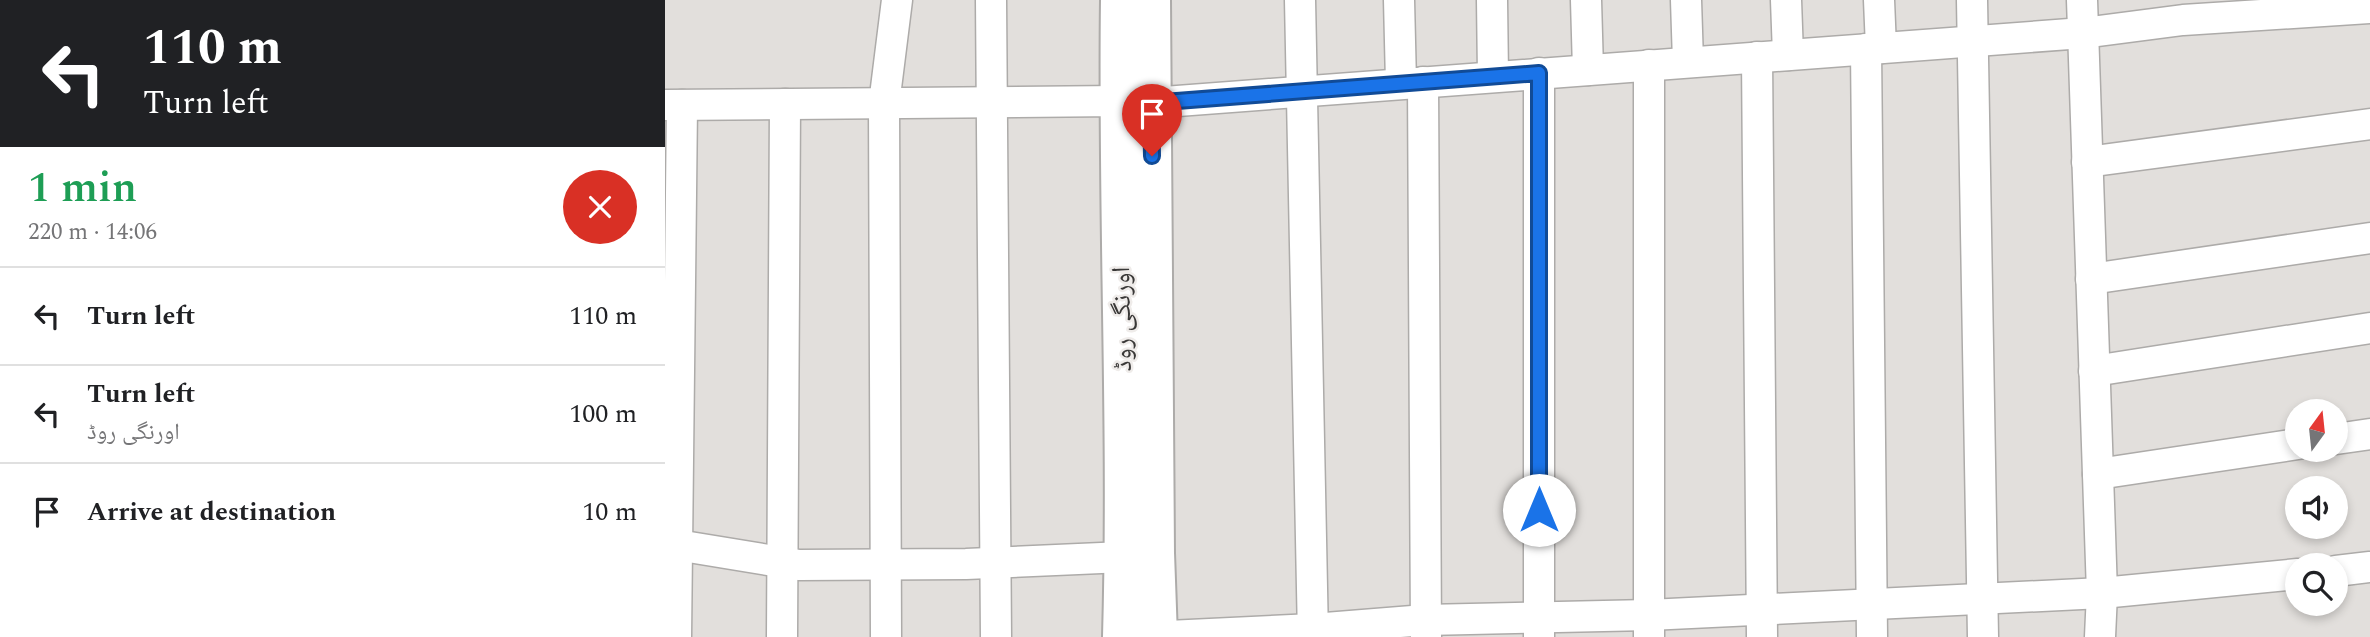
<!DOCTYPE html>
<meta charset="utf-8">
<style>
:root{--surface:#fff;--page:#f2f2f2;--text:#202124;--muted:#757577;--line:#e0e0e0}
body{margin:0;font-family:Spectral,"Noto Naskh Arabic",serif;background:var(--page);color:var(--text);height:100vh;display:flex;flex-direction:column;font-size:26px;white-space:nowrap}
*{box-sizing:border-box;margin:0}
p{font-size:23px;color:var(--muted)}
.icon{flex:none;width:38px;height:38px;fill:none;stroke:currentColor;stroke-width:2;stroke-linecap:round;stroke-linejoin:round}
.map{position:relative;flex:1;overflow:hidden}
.panel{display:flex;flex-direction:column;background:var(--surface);width:665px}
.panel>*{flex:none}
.banner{background:#202124;color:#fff;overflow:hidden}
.needle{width:46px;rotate:15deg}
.buttons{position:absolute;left:1620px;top:399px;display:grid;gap:14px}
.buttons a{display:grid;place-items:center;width:63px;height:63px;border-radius:50%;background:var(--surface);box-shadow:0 4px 10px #0003;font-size:35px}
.pin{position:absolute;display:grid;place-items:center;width:60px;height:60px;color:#fff;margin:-72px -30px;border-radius:50% 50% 50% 0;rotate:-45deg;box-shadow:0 0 7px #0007}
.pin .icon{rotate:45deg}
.me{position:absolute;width:77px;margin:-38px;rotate:0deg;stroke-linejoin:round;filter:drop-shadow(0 0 5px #0008)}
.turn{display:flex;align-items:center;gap:24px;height:147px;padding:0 28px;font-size:32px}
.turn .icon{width:91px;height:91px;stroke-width:2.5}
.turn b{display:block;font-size:49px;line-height:60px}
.round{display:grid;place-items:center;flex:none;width:74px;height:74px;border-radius:37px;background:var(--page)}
.headline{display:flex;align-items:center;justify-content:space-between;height:119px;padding:0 28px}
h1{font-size:42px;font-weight:600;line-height:52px;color:#1e9e55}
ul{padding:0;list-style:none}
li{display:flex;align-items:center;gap:21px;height:98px;padding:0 28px;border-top:2px solid var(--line)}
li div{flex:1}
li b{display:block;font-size:26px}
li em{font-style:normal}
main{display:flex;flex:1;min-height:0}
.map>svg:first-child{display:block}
</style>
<main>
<section class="panel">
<div class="banner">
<div class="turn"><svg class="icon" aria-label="left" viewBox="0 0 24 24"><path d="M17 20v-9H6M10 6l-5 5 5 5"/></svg><div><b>110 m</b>Turn left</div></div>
</div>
<div class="headline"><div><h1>1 min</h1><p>220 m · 14:06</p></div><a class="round" style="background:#d93025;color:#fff"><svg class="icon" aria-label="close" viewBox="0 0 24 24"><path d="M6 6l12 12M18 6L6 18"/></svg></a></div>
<ul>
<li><svg class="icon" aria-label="left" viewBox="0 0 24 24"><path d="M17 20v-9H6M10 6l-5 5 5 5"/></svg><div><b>Turn left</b></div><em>110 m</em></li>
<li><svg class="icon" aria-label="left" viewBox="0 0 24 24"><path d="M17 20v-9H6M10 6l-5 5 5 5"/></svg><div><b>Turn left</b><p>اورنگی روڈ</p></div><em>100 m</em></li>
<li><svg class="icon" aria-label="arrive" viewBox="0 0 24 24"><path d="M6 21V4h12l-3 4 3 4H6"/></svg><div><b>Arrive at destination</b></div><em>10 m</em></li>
</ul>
</section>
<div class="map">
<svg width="1705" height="637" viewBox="0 0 1705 637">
<rect width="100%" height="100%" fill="#e2dfdc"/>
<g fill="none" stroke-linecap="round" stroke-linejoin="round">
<defs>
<g id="street">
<path d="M326,0L331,637"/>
<path d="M635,0L648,637"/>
<path d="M734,0L736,83"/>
<path d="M827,0L828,76"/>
<path d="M921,0L923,70"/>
<path d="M1021,0L1023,62"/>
<path d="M1121,0L1123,55"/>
<path d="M1214,0L1216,48"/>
<path d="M1307,0L1318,637"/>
<path d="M1417,0L1437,593L1435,637"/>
<path d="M1201,49L1207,637"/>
<path d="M1092,57L1097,637"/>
<path d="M984,65V637"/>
<path d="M758,82L761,637"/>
<path d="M0,105L454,101L486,103L1418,33L1518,20L1705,8"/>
<path d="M1422,162L1705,124"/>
<path d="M1426,279L1705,238"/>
<path d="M1429,371L1705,328"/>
<path d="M1671,439L1705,434"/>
<path d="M1433,474L1633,444"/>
<path d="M0,543L134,565L301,564L459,557"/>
<path d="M1671,571L1705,567"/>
<path d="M874,636V73"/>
<path d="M11,637L17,105"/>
<path d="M117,637L120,104"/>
<path d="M221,637L219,104L232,0"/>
<path d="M482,637L648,629L760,620L984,615L1437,593L1633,574"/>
</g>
<g id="secondary">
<path d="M455,0C452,212 463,425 457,637"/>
<path d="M486,0L490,553L493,637"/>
</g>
</defs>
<use href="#street" stroke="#adaba9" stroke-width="33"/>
<use href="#secondary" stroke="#adaba9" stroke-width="42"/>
<use href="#street" stroke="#fff" stroke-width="30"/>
<use href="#secondary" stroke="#fff" stroke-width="38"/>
</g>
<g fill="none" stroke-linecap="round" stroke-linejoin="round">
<defs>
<path id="route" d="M487,156L486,103L874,73V510"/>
</defs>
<use href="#route" stroke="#114b97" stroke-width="18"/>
<use href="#route" stroke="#1a73e8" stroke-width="12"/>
</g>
<g text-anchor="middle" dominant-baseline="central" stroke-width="5" stroke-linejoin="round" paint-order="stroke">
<g font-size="26" fill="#393837" stroke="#efecea">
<text transform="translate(457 319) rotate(-91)">اورنگی روڈ</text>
</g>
</g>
</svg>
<div class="buttons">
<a><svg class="needle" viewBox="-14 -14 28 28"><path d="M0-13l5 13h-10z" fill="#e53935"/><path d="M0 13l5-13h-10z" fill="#757577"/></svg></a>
<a><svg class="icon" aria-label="sound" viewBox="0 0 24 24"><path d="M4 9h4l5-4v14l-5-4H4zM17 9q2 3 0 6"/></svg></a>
<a><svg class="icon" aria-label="search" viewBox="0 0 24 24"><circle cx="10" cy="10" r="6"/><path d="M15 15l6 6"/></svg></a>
</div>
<div class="pin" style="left:487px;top:156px;background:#d93025"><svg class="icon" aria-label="arrive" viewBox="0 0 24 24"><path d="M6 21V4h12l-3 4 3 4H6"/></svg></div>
<svg class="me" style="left:874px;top:510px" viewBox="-20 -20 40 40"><circle r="19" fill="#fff"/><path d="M0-13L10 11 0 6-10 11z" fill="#1a73e8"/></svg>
</div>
</main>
